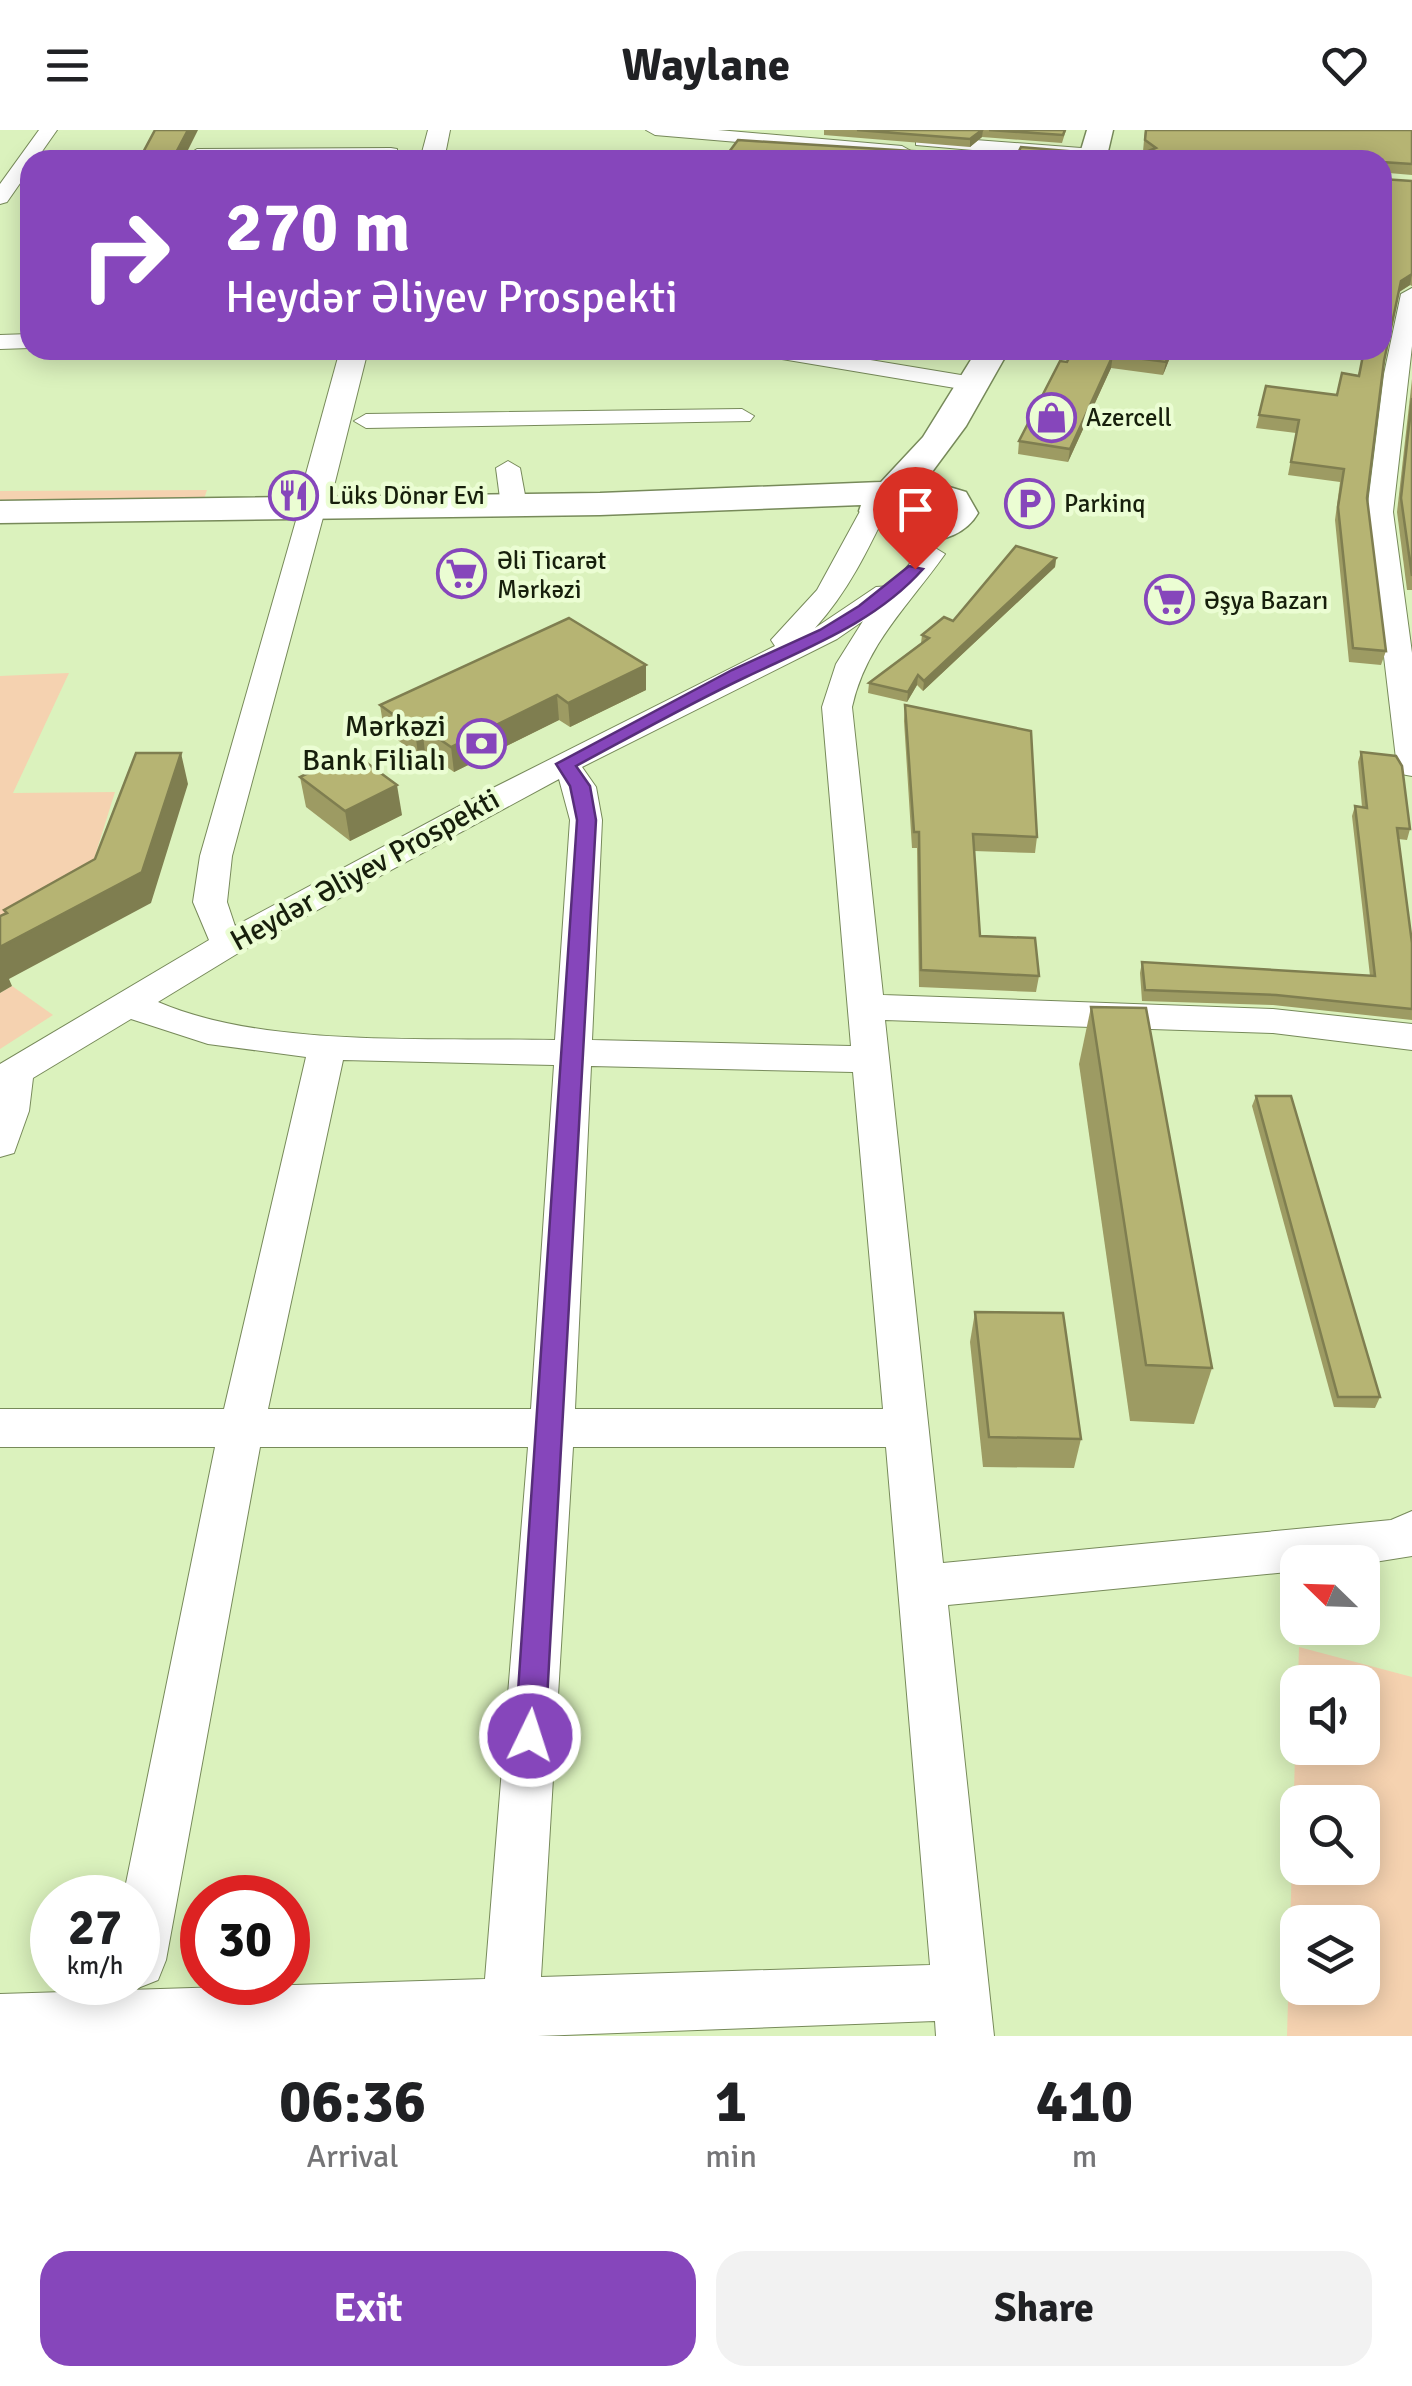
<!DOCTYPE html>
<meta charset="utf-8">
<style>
:root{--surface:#fff;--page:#f2f2f2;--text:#202124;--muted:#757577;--accent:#8646bb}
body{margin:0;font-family:Signika,sans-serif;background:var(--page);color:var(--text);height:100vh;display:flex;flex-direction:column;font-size:38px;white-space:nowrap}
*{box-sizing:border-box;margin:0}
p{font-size:32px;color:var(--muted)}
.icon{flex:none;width:55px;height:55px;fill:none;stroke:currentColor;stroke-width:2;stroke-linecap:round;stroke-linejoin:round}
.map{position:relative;height:1906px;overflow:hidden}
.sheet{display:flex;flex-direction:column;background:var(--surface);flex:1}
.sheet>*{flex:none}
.hud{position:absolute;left:20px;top:20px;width:1372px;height:210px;border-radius:30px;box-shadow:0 5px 25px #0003;background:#8646bb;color:#fff;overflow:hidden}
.needle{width:65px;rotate:293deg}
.controls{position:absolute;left:1280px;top:1415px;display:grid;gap:20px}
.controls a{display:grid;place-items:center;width:100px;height:100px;border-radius:20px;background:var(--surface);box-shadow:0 5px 25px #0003;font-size:50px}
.speed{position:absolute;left:30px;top:1745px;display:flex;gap:20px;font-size:50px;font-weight:700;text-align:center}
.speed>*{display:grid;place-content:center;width:130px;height:130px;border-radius:50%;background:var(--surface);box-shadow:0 5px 25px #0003;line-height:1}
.speed small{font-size:25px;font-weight:400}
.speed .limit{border:15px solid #d22;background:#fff;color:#111}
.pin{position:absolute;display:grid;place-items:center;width:85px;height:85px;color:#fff;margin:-102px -42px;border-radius:50% 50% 50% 0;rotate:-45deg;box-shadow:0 0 10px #0007}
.pin .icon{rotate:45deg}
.me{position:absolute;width:110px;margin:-55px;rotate:4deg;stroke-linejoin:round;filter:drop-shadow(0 0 8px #0008)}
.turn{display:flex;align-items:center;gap:35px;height:210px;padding:0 40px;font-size:45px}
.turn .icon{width:130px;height:130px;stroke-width:2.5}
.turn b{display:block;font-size:70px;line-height:85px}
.eta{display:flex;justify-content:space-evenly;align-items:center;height:170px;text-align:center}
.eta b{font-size:60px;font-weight:700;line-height:70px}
.cta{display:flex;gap:20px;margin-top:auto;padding:20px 40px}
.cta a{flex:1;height:115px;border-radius:30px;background:var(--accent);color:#fff;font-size:40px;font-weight:700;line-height:115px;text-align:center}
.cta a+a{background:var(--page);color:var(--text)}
header{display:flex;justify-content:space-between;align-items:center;height:130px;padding:0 40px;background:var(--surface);font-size:45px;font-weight:700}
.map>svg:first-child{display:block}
</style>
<header><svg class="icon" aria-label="menu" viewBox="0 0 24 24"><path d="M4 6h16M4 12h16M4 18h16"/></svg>Waylane<svg class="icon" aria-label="heart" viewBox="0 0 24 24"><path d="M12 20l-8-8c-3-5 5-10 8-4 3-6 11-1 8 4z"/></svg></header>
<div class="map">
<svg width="1412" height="1906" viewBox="0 0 1412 1906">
<rect width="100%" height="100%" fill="#dbf2bd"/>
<g fill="#f5d2b0" fill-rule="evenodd">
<path d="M207,360L203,372L0,374V361Z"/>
<path d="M69,543L13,663L115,662L89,745L0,793V546Z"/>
<path d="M12,856L53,885L0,919V863Z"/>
<path d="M1299,1517L1412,1547V1906H1287L1297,1555L1298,1618H1362V1552H1298ZM1298,1672H1362V1738H1298ZM1298,1792H1362V1858H1298Z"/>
</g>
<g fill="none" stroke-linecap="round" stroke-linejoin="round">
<defs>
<g id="minor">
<path d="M39,0H57L36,30H30V39L7,72L0,74V54Z"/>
<path d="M646,0H718L902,16L911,21L902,26L655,5Z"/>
<path d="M922,6L1094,19L1103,25L1088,30L916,15V7Z"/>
<path d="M391,18L397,19V27L195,30L188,25L197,19Z"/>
<path d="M1114,22L1141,24L1150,30H1106L1107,24Z"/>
<path d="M1412,158V216L1393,382L1412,523V646L1401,644L1397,637L1367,382L1384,244L1401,164Z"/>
<path d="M30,204V218L0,219V205Z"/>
<path d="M759,220H810L973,247L985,254L973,261L770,227Z"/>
<path d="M742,279L754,286L750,291L366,298L354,291L366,284Z"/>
<path d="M508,331L520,338L527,376L514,384L501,376L496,338Z"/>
<path d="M877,366L890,374C869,418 848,462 815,498L876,457L891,456L923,418L932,416L945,424C909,475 866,514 852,577L883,865L1273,879L1412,894V920L1273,903L885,890L943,1433L1391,1390L1412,1381V1426L1362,1434L1298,1432V1441L948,1475L994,1906H936L935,1891L538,1906H0V1864L485,1849L528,1317H260L166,1830L158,1850L138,1858L125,1852H138V1768H123L215,1317H0V1279H224L306,927L208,914L131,889L33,948L29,981L14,1023L0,1027V934L209,810L193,772L200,726L299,380L312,372L325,380L232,726L227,772L235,796L491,659L775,516L771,510L817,460L864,374ZM863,491L836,534L822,577L851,916L592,910L602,690L596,657L582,637L837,509ZM559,649L570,690L555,910C436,907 267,919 158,872L240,822ZM343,930L554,935L531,1279H268ZM591,936L853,942L883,1279H575ZM573,1317H886L930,1835L541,1847Z"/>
</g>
<g id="major">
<path d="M428,0H450L444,30H420Z"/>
<path d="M340,220H368L328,380L324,387H300L296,380Z"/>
</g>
<g id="highway">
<path d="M1087,0H1113L1106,30H1078Z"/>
<path d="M977,220H1009L966,296L926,350L966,362L978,383C955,424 884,417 859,381L861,375L600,385L0,393V371L600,363L881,352L923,307ZM916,371L938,377L940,383L914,388L897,379L899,375Z"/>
</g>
</defs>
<use href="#minor" stroke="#778a5a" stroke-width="2"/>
<use href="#major" stroke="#778a5a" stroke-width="2"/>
<use href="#highway" stroke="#778a5a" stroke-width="3"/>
<use href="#minor" fill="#fff" fill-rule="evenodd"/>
<use href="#major" fill="#fff" fill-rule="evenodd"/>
<use href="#highway" fill="#fff" fill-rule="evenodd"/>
</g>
<g fill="#9d9b63">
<path d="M824,0H1066L1062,13L982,7L970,17L824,5Z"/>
<path d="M1145,0H1412V45L1144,22L1143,21Z"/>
<path d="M738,10L1066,30H723Z"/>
<path d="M1412,51V156L1410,155L1398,163L1384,231L1367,368L1386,521L1381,535L1349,532L1335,390L1340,352L1288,345L1296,303L1256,298L1266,256L1337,265L1358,245Z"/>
<path d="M1073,220H1173L1163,245L1111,238L1068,332L1018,324L1019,311Z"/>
<path d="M1412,249V460H1407L1397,382Z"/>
<path d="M1056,428L1055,437L923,561L917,555L907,572L868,563L869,553L921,513L922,505L953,491Z"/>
<path d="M646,535V560L570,597L559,590L454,642L425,622L418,625L384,600L380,575Z"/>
<path d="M905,575L1037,707L1035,723L974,721L980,806L1039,846L1036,862L919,857L917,718H912L904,591Z"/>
<path d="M1361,622L1410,699L1407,710L1398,709L1412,813V890L1273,875L1142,871L1140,843L1142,832L1370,846L1352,686L1355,676L1362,677L1358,632Z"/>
<path d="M300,647L402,685L350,711L306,677Z"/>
<path d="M1091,877L1212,1238L1194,1294L1130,1291L1079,934Z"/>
<path d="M1256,966L1380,1267L1375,1278L1334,1277L1252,976Z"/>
<path d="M975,1182L1081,1309L1074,1338L983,1337L970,1212Z"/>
</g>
<g fill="#7f7e50">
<path d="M188,0H198L183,30H172Z"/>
<path d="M983,0L982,7L970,17V9Z"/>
<path d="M1412,144L1410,155L1397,163L1401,151Z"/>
<path d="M1170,220H1173L1163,245L1166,232Z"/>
<path d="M1113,225L1111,238L1068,332L1070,319Z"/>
<path d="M1056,428L1055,437L923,561L924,551Z"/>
<path d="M646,535V560L570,597L568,573Z"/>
<path d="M918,545L917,555L907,572L908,562Z"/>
<path d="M557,565L559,590L454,642L451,617Z"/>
<path d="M422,597L425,622L418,625L415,600Z"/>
<path d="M181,623L188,654L151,773L9,849L12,856L0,863V817L142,742Z"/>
<path d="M397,655L402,685L350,711L345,681Z"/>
</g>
<g fill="#b6b473" stroke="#7f7e50" stroke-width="2.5">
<path d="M155,0H188L172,30H139Z"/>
<path d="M857,0H982L970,9Z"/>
<path d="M989,0H1065L1063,5Z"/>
<path d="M1146,0H1412V34L1382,32V30H1139L1143,23L1156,18L1145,10Z"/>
<path d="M738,10L944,23H1018L1021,17L1068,21L1062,30H896L826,24L822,30H723Z"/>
<path d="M1382,49L1412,51V144L1401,151L1384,231L1367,368L1386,521L1353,518L1338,377L1344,339L1291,332L1299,290L1259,285L1266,256L1337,265L1342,243L1359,246L1364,220H1382Z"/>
<path d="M1073,220H1170L1166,232L1113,225L1070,319L1019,311L1060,231L1067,232Z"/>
<path d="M1412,268V446L1401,368Z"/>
<path d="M1016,416L1056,428L924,551L918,545L908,562L869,553L929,508L922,505L944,487L953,491Z"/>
<path d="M569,488L646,535L568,573L557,565L451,617L422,597L415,600L380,575Z"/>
<path d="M905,575L1031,601L1037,707L973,704L980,806L1035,808L1039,846L921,840L919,702H914Z"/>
<path d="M352,622L397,655L345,681L300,647Z"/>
<path d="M1361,622L1396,626L1402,636L1410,699L1397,698L1412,813V879L1276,865L1145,860L1142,832L1375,846L1355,676L1367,678Z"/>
<path d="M136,623H181L142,742L0,817V786L7,783L4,780L95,729Z"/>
<path d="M1091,877L1146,878L1212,1238L1146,1235Z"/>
<path d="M1256,966H1291L1380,1267H1338Z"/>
<path d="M975,1182L1063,1183L1081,1309L989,1307Z"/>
</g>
<path fill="#8646bb" stroke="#572e7a" stroke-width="2.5" d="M909,436L923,439C876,492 809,517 746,547C689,574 632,606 576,636L590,656L596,690L545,1606L541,1617L530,1621L519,1617L515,1606L577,690L570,656L556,634L732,540L820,500L859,476Z"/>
<defs>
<symbol id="shop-ring" viewBox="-11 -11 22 22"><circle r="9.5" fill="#ebfdd3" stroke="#8646bb" stroke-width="1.5"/><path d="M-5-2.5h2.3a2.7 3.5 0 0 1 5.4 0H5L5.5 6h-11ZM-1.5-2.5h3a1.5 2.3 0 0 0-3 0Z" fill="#8646bb"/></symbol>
<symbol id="restaurant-ring" viewBox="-11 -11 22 22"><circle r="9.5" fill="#ebfdd3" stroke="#8646bb" stroke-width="1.5"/><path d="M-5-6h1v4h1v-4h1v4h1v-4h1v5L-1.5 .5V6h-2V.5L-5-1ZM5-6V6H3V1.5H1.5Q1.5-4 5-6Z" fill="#8646bb"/></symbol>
<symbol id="parking-ring" viewBox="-11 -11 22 22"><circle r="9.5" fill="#ebfdd3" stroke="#8646bb" stroke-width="1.5"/><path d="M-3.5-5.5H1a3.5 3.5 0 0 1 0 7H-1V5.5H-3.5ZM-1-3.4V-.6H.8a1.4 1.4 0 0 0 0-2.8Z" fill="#8646bb"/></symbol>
<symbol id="supermarket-ring" viewBox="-11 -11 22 22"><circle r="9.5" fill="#ebfdd3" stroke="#8646bb" stroke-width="1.5"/><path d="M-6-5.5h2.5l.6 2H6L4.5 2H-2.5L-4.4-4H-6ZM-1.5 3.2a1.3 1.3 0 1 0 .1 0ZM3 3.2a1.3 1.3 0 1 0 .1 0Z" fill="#8646bb"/></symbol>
<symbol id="bank-ring" viewBox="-11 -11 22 22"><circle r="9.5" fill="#ebfdd3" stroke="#8646bb" stroke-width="1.5"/><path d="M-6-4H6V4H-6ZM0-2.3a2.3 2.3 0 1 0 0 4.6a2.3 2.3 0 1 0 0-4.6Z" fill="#8646bb"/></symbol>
</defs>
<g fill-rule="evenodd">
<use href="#shop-ring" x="1024" y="260" width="55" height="55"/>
<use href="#restaurant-ring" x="266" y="338" width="55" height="55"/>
<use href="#parking-ring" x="1002" y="346" width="55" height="55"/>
<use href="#supermarket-ring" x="434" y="416" width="55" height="55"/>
<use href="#supermarket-ring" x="1142" y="442" width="55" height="55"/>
<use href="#bank-ring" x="454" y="586" width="55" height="55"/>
</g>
<g text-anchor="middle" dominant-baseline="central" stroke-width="9" stroke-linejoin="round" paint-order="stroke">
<g font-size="25" fill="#171f0c" stroke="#ebfdd3" text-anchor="start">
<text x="1086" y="287">Azercell</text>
<text x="328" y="365">Lüks Dönər Evi</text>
<text x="1064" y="373">Parkinq</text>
<text x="497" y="430">Əli Ticarət<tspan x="497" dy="29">Mərkəzi</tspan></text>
<text x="1204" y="470">Əşya Bazarı</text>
</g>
<g font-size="30" fill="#171f0c" stroke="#ebfdd3" text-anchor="end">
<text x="446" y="596">Mərkəzi<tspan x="446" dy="34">Bank Filialı</tspan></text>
</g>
<g font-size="30" fill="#171f0c" stroke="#ebfdd3">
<text transform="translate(365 740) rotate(-29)">Heydər Əliyev Prospekti</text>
</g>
</g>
</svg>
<div class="controls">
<a><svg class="needle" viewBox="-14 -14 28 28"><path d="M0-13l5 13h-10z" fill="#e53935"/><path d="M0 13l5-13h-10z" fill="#757577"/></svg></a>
<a><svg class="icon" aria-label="sound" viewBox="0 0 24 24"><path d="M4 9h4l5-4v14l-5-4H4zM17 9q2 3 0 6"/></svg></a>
<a><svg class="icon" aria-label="search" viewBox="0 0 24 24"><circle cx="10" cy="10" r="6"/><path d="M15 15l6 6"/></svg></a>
<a><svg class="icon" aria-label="layers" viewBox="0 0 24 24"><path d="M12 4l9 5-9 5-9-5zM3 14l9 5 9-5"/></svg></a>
</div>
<div class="speed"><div>27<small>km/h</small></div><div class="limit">30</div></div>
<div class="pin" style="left:915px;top:439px;background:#d93025"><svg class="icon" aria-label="arrive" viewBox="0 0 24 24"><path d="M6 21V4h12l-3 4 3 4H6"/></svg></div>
<svg class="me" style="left:530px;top:1606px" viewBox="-20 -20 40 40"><circle r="17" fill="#8646bb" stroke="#fff" stroke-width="3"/><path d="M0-11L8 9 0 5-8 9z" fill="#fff"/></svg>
<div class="hud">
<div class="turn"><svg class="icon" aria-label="right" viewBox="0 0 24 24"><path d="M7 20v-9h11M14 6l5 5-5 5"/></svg><div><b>270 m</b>Heydər Əliyev Prospekti</div></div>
</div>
</div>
<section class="sheet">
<div class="eta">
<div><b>06:36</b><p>Arrival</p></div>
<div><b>1</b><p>min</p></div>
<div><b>410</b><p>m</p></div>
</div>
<div class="cta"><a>Exit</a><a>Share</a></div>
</section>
